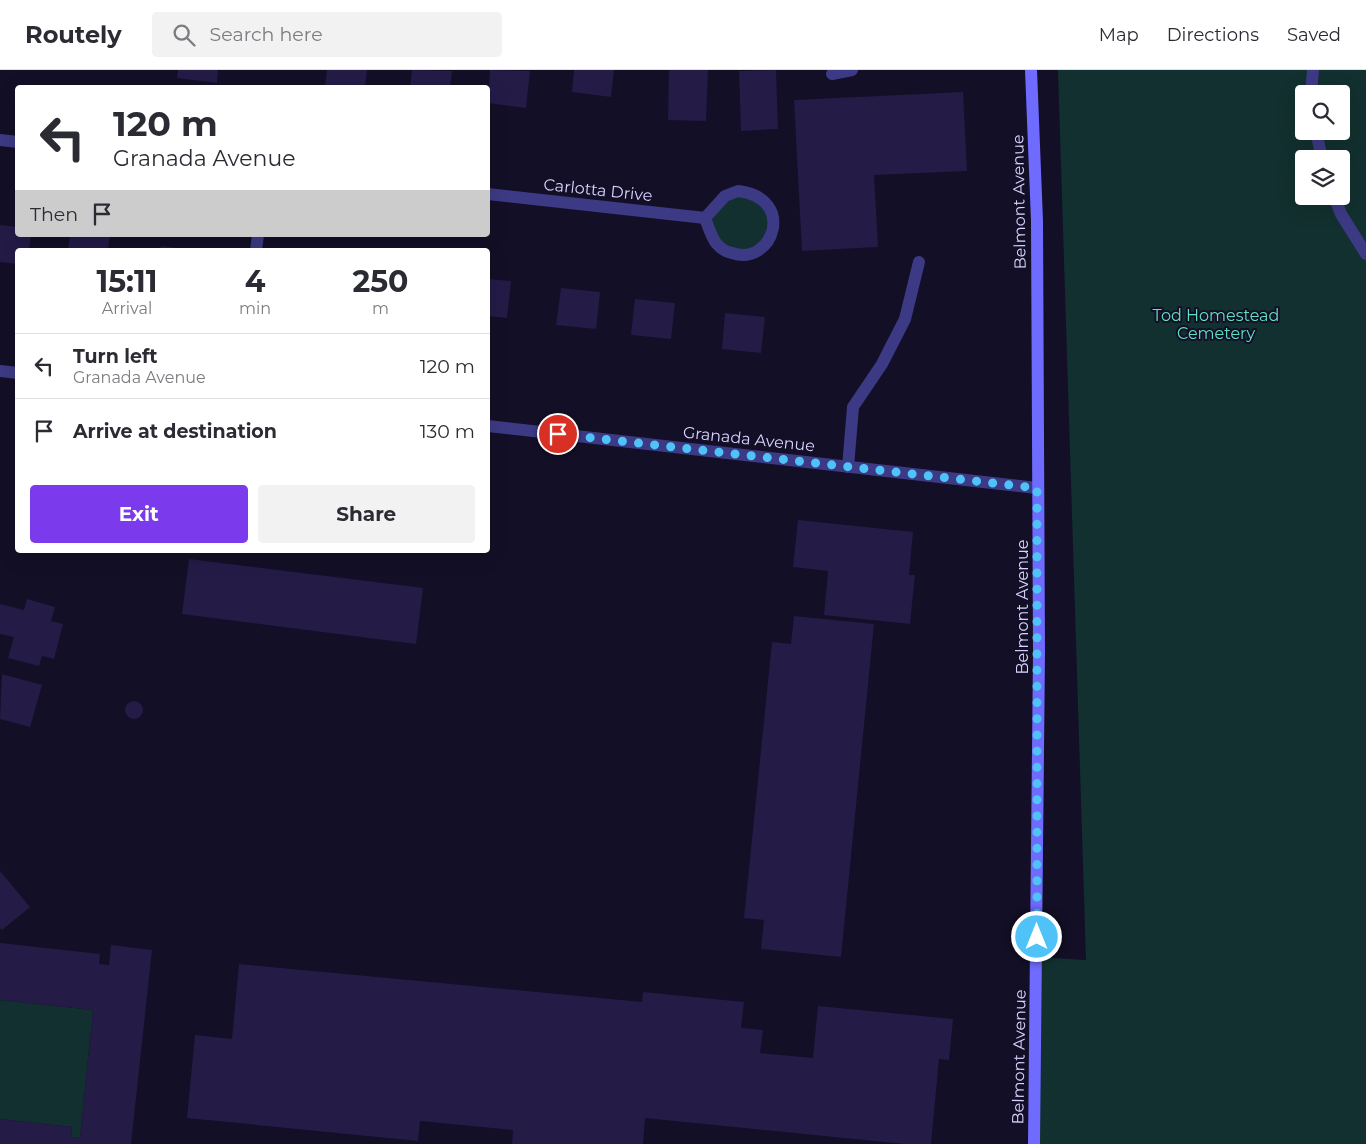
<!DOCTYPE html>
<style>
:root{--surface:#fff;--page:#f2f2f3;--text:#2b2b33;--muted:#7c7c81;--line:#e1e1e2;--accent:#7c3aed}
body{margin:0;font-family:Montserrat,sans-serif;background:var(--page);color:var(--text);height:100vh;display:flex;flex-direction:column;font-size:19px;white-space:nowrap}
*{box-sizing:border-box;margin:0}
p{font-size:16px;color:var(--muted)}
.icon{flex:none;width:28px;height:28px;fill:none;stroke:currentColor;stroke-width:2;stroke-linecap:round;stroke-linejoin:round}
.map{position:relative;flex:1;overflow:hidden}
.details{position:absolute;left:15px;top:178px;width:475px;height:305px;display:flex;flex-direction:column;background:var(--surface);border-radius:5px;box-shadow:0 5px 20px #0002}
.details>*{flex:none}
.top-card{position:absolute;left:15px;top:15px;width:475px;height:152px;border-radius:5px;box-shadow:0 5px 20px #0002;background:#fff;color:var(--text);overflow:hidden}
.controls{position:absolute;left:1295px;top:15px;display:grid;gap:10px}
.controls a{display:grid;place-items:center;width:55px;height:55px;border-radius:5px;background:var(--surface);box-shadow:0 5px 20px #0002;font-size:25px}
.pin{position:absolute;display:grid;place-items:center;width:42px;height:42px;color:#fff;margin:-21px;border:2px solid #fff;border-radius:50%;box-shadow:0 1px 5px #0007}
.me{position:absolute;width:55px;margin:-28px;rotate:0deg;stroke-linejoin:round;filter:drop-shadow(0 0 4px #0008)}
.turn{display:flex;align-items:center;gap:18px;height:105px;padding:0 15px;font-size:22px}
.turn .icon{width:65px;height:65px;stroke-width:2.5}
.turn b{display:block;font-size:35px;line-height:42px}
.then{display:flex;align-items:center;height:48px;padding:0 15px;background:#0003;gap:10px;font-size:19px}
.eta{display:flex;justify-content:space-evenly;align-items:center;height:85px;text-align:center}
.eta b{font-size:30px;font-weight:700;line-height:35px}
.button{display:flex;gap:10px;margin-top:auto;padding:10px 15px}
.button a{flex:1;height:58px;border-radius:5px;background:var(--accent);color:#fff;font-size:20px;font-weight:700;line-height:58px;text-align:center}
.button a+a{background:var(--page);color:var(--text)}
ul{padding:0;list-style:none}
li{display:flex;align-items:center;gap:15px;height:65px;padding:0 15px;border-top:1px solid var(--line)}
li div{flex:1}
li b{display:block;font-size:19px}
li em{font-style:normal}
header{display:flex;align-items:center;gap:30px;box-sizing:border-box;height:70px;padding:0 25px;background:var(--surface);border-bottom:1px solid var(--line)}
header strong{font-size:24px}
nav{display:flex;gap:28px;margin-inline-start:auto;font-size:18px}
.search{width:350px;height:45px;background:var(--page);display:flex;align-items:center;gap:12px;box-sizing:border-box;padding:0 18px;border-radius:5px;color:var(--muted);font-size:19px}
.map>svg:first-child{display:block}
</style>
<header>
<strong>Routely</strong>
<div class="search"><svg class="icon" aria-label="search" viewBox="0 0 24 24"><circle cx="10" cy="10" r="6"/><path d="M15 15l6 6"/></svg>Search here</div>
<nav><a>Map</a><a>Directions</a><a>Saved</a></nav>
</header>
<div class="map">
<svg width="1366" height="1074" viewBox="0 0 1366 1074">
<rect width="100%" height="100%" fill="#130f26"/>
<g fill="#12302f" fill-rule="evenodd">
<path d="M1058,0H1366V1074H1034L1037,887L1086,890ZM1304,24H1341V61H1304ZM1304,89H1341V126H1304Z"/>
<path d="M738,121L770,140L763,177L726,181L705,148Z"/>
<path d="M0,930L93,940L80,1068L71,1067L72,1057L0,1049Z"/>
</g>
<g fill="#241b47">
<path d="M178,0H218L217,13L177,8Z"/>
<path d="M327,0H367L365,18L325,17Z"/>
<path d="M412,0L452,1L450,18H410Z"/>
<path d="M490,0L530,1L526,38L488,33Z"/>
<path d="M574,0H614L611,27L572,22Z"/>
<path d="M669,0H708L706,51L668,50Z"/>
<path d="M776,0L778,59L741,61L739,1Z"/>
<path d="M963,22L967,101L874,105L878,177L802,181L794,30Z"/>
<path d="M0,155L18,157V165H31L29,180H18V194L0,192Z"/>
<path d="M70,165H110L108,180H68Z"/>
<path d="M161,176L186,179V180H160Z"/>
<path d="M488,209L511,211L507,248L488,246Z"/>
<path d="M561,218L600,222L596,259L556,255Z"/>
<path d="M635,229L675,233L671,269L631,265Z"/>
<path d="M725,243L765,247L761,283L722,279Z"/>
<path d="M798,450L913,462L909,505H915L910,554L824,545L828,501L793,497Z"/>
<path d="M189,489L423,518L416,574L182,544Z"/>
<path d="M27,529L55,537L51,551L63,554L54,589L42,586L39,596L8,588L14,567L0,564V534L24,540Z"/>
<path d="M794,546L874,554L841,887L761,879L764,850L744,848L772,572L791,574Z"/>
<path d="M2,604L42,615L30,657L0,649Z"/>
<circle cx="134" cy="640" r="9"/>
<path d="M0,801L30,837L2,860L0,858Z"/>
<path d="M0,873L100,884L99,894L109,895L111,875L152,880L131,1074H0V1049L72,1057L71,1067L80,1068L93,940L0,930Z"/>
<path d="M239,894L642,932L643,922L744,932L741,958L763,960L760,983L813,988L818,936L953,949L949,990L939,989L931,1074H904L645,1048L643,1074H512L513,1060L420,1051L418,1071L187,1048L195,965L232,969Z"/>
</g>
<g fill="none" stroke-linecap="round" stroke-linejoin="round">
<g stroke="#3d3a85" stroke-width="12">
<path d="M832,4L852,0"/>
<path d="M1311,24L1313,0"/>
<path d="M1316,61L1322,89"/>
<path d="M1334,126L1341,144L1366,184"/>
<path d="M848,397L853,337L882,294L905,249L919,192"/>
</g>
<g stroke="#3d3a85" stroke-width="12">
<path d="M0,70L18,72"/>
<path d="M738,121C797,128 773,197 732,183C726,182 720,178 716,173C711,166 708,156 705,148L725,126Z"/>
<path d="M488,124L705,148"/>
<path d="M256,180L258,165"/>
<path d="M0,301L18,303"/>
<path d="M488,356L1037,418"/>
</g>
<path stroke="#6f6bff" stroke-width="12" d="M1031,0L1037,151L1039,582L1034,1074"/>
</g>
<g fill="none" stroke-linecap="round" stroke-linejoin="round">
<path stroke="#4fc3f7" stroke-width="9" stroke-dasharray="0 16.2" d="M558,364L1037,418V867"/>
</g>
<g text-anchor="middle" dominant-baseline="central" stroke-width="4" stroke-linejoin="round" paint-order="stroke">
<g font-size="16" fill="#d9d4ff" stroke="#130f26">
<text transform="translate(598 120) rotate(6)">Carlotta Drive</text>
<text transform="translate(1019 132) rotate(-91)">Belmont Avenue</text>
<text transform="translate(749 369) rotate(6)">Granada Avenue</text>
<text transform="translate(1022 537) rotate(-90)">Belmont Avenue</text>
<text transform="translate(1019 987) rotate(-89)">Belmont Avenue</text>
</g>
<g font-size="16" fill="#5fe0c0" stroke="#130f26">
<text x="1216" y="245">Tod Homestead<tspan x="1216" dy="18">Cemetery</tspan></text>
</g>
</g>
</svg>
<div class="controls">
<a><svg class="icon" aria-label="search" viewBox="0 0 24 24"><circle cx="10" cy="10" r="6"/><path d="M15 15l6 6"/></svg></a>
<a><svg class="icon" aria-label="layers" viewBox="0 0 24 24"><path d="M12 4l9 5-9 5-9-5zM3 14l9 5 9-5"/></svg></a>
</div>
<div class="pin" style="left:558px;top:364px;background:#d93025"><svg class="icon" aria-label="arrive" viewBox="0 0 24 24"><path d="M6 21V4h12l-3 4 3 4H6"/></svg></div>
<svg class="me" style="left:1037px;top:867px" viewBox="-20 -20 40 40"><circle r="17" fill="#4fc3f7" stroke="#fff" stroke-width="3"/><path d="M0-11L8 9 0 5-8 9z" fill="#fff"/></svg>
<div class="top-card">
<div class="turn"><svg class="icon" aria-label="left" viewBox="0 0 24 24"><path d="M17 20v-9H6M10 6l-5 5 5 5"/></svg><div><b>120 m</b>Granada Avenue</div></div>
<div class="then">Then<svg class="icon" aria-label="arrive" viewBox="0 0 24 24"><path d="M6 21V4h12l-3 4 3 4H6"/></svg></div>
</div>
<section class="details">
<div class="eta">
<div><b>15:11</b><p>Arrival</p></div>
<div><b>4</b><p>min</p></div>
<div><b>250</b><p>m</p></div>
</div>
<ul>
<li><svg class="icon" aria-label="left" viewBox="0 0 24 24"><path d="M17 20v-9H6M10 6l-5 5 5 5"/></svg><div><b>Turn left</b><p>Granada Avenue</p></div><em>120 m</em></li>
<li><svg class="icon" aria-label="arrive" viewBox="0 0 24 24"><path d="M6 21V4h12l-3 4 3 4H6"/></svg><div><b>Arrive at destination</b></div><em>130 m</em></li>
</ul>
<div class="button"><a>Exit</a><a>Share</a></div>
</section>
</div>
